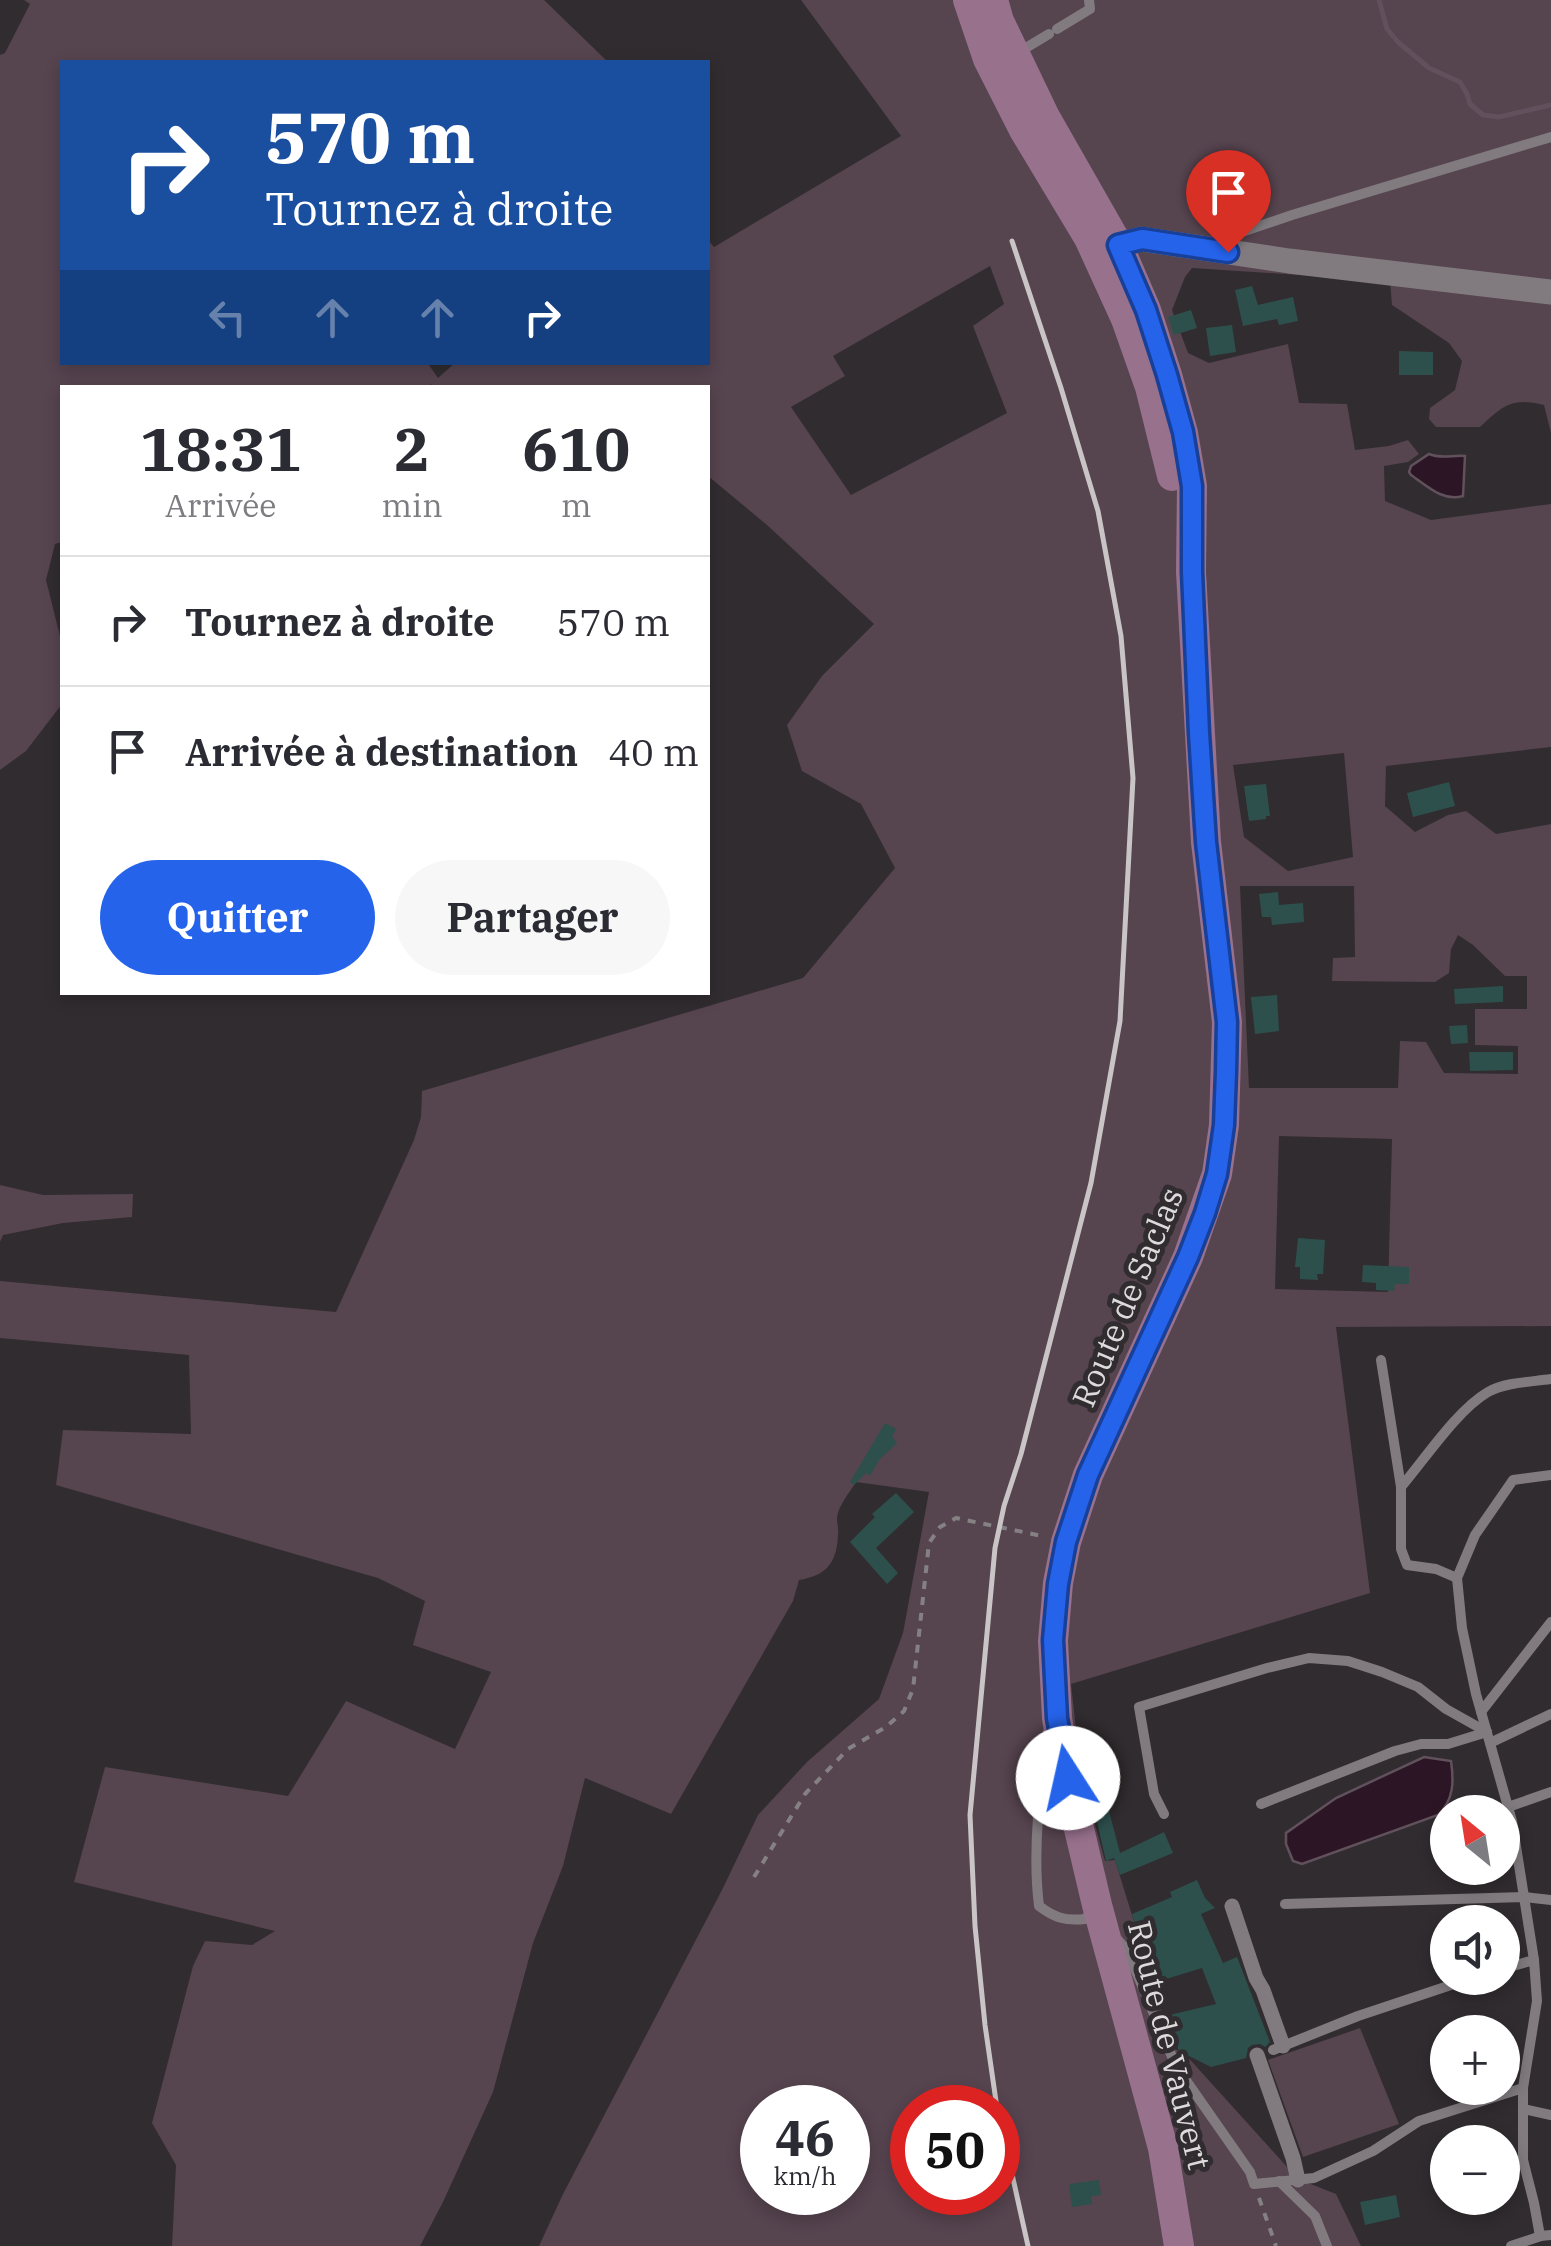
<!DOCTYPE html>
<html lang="fr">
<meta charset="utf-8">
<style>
:root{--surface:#fff;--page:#f7f7f7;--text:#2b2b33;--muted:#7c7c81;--line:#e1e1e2;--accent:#2563eb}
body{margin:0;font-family:"IBM Plex Serif",serif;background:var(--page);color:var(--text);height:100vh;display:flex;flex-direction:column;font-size:38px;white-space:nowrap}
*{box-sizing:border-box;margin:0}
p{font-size:32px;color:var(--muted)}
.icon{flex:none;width:55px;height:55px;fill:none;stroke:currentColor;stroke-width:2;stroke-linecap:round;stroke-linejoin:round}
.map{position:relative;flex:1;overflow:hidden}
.panel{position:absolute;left:60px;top:385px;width:650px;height:610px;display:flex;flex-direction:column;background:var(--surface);border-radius:0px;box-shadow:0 5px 15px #0003}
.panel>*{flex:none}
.top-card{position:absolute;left:60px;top:60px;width:650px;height:305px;border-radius:0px;box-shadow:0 5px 15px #0003;background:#1a4fa0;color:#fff;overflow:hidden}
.needle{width:65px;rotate:330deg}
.controls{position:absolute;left:1430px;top:1795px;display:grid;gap:20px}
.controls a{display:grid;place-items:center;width:90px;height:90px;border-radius:50%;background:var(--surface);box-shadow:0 5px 15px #0003;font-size:50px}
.speed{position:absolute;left:740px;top:2085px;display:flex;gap:20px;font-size:50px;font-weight:700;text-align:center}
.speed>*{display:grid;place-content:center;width:130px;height:130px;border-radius:50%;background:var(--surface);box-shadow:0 5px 15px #0003;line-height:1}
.speed small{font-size:25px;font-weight:400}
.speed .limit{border:15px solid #d22;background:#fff;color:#111}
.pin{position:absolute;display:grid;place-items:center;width:85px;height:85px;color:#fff;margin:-102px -42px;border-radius:50% 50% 50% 0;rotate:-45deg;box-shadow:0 0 10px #0007}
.pin .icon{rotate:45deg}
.me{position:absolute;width:110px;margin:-55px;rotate:350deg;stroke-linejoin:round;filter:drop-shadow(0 0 8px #0008)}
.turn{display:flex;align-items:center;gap:35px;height:210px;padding:0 40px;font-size:45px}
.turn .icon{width:130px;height:130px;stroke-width:2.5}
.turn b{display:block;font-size:70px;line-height:85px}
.lanes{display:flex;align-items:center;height:95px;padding:0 40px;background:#0003;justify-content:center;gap:50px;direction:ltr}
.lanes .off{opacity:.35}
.eta{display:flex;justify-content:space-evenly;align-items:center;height:170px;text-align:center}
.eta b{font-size:60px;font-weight:700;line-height:70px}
.cta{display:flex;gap:20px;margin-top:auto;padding:20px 40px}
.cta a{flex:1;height:115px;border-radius:60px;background:var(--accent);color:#fff;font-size:40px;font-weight:700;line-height:115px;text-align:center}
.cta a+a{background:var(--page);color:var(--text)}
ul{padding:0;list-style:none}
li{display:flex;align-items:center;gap:30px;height:130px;padding:0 40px;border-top:2px solid var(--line)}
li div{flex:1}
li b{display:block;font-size:38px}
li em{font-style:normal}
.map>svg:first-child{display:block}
</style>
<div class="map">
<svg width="1551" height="2246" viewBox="0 0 1551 2246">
<rect width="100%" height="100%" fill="#312c2f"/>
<g fill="#56444f" fill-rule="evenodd">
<path d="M24,0H544L608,62H62V362H427L438,378L455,363L708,362V240L714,247L901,136L801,0H1551V433L1544,405C1513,397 1503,405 1480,427H1436L1429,419L1430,408L1455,390L1462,361L1449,343L1392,305L1390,281L1192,268L1185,277L1172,310L1188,353L1209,363L1288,344L1299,403L1347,404L1355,450L1389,446L1408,440L1419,454L1408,462L1384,466L1385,501L1431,520L1551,504V747L1386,766L1385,806L1415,832L1448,815L1466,811L1496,834L1551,824V1326L1336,1327L1370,1593L1071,1684L1081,1774L1105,1861L1115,1860L1173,2048L1185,2054L1298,2179L1336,2194L1361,2246H539L563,2194L722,1890L758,1815L807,1762L879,1699L903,1633L929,1492L856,1482C850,1492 838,1506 837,1518C837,1524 839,1530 838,1535C837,1564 825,1576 799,1580L793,1601L671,1814L585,1778L563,1866L533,1943L493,2092L443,2202L420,2246H172L176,2165L152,2123L193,1966L205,1941L252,1945L275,1931L74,1882L105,1767L288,1796L346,1701L455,1749L491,1672L413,1645L425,1601L378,1578L56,1485L63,1430L191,1434L189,1355L0,1338V1281L336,1312L414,1140L421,1117L422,1091L803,978L895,868L861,804L802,771L787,725L822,676L874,624L767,525L708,476V388H434L431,384L427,388H62V542L55,544L46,580L62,644V704L26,751L0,770V55L5,53L30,4ZM990,266L1004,304L973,326L1007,413L851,495L791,407L845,376L833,356ZM1344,753L1353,857L1288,871L1244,837L1233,765ZM1240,886H1354L1355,957L1333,958L1332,981L1435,982L1449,973L1451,949L1458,935L1473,945L1505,976H1527V1009H1475V1045L1518,1046V1074L1444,1073L1426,1042L1400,1041L1398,1088H1249ZM1279,1136L1392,1139L1388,1292L1275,1289ZM762,2108H848V2192H762ZM912,2108H998V2192H912Z"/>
<path d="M0,1185L43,1195L133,1194L132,1217L63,1223L3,1235L0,1242Z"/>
<path d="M1360,2028L1399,2124L1303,2157L1268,2060Z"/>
</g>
<g fill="#2c1625" stroke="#61515c" stroke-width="2.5">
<path d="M1429,454C1440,459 1453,455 1465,456L1463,496C1443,502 1427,486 1411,475L1409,472L1411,466Z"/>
<path d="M1424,1757L1451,1761C1454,1781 1454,1800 1438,1815L1302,1864L1293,1861L1286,1844V1833L1336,1798Z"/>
</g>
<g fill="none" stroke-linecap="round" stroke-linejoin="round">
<path stroke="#61515c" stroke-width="5" d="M1379,0L1387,29L1398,42L1429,68L1460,82L1467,94L1470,104L1483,115L1499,117L1551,105"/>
</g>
<g fill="#2d504d">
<path d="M1252,286L1258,305L1293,297L1298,321L1279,325L1277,319L1243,326L1235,290Z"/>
<path d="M1191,310L1197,328L1174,335L1168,317Z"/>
<path d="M1232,325L1236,352L1210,356L1206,328Z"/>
<path d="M1399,351L1433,352V375H1399Z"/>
<path d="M1449,782L1455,806L1413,817L1407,793Z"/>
<path d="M1266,784L1270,816H1266V819L1249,821L1244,786Z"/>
<path d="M1278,892L1279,905L1303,903L1304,922L1272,925L1271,917H1262L1259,894Z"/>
<path d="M1503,986V1002L1455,1004L1454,989Z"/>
<path d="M1277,995L1279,1031L1255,1034L1251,997Z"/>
<path d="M1467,1025L1468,1043L1451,1044L1449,1026Z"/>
<path d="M1469,1052H1513V1070L1470,1071Z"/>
<path d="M1298,1238L1325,1240L1323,1274H1317L1318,1280L1300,1279V1267H1295Z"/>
<path d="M1363,1265L1409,1267V1284H1395L1394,1291L1376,1290V1283L1362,1282Z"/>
<path d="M885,1423L896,1429L892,1437L897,1443L879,1460L870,1476L866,1473L854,1485L850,1482Z"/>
<path d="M896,1493L914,1512L876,1548L898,1573L887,1584L850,1542L875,1517L872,1514Z"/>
<path d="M1103,1788L1120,1853L1164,1832L1173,1853L1120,1875L1114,1858L1106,1861L1090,1792Z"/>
<path d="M1197,1880L1205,1898L1215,1908L1201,1914L1223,1963L1237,1957L1270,2042L1265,2047L1260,2044L1252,2045L1248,2048L1246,2058L1211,2067L1179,2051L1165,2016L1216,2004L1202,1968L1153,1983L1132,1914L1172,1897L1170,1892Z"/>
<path d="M1099,2180L1101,2195L1091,2196L1092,2204L1072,2207L1069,2184Z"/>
<path d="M1396,2195L1400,2217L1365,2225L1360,2202Z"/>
</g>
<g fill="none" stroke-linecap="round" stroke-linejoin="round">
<g stroke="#858183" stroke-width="4" stroke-dasharray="8 8" stroke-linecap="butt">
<path d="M754,1877L805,1794L848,1749L886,1727L904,1711L913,1689L929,1543L940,1527L956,1518L1042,1536"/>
<path d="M1259,2198L1276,2246"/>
</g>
<g stroke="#817b7f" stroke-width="10">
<path d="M1057,29L1090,9L1089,0"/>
<path d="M1019,52L1049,34"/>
<path d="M1212,242L1292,215L1551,137"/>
<path d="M1381,1360L1401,1487V1549L1407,1565L1436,1569L1457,1578"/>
<path d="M1401,1487C1425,1459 1457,1410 1488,1392C1506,1382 1531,1382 1551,1379"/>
<path d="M1481,1712L1551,1622"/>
<path d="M1048,1732C1040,1789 1032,1849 1039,1906C1055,1918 1065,1921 1085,1919L1094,1909"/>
<path d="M1490,1743L1551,1714"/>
<path d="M1261,1804L1395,1751L1421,1744H1448L1487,1732"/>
<path d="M1508,1807L1551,1792"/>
<path d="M1164,1814L1154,1794L1139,1707L1267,1668L1309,1658L1348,1661L1382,1672L1418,1687L1446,1709L1487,1732"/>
<path d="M1285,1904L1524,1897L1551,1900"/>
<path d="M1118,1940L1127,1950L1176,2066L1250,2172L1254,2184L1314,2178L1373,2151L1419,2121L1523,2088L1537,2001L1534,1960L1502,1969"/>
<path d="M1534,1960L1512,1821L1476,1694L1462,1628L1457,1578L1475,1535L1513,1480L1551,1475"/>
<path d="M1273,2050L1358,2016L1472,1978"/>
<path d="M1523,2088V2160L1534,2203L1540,2236L1551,2235"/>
<path d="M1523,2109L1551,2115"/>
<path d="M1279,2181L1315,2216L1327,2246"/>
<path d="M1511,2246L1541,2236"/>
</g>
<g stroke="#817b7f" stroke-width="15">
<path d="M1232,1906L1256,1978L1263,1990L1283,2046"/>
<path d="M1257,2055L1293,2158L1298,2180"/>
</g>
<path stroke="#817b7f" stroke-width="25" d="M1103,242L1118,245L1141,239L1289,261L1551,292"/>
<g stroke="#98718d" stroke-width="30">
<path d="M968,0L988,59L1024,130L1089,238L1126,319L1150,387L1172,476"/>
<path d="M993,0L999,21L1045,117L1118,245L1146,310L1167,375L1183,433L1192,486L1191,572L1206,842L1227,1022L1224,1125L1217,1174L1188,1257L1088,1475L1066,1542L1058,1583L1053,1641L1057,1718L1067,1778L1097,1905L1163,2148L1179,2246"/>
</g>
<g stroke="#c9c5c7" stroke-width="5">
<path d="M997,2108L985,2025L975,1926L970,1815L995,1548L1004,1506L1021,1454L1091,1183L1120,1021L1133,778L1121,636L1098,511L1061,388L1012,241"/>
<path d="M998,2111L1028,2246"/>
</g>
</g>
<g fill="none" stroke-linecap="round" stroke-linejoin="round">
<defs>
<path id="route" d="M1068,1778L1057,1718L1053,1640L1058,1584L1066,1542L1088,1475L1188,1257L1205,1213L1217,1174L1224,1125L1226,1072L1227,1022L1206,842L1199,733L1192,572V486L1183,432L1167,375L1146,310L1118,245L1142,239L1228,252"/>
</defs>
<use href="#route" stroke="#184099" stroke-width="25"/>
<use href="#route" stroke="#2563eb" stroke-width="18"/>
</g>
<g text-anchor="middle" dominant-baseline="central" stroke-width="10" stroke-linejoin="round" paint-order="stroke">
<g font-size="32" fill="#dddadc" stroke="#312c2f">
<text transform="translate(1127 1297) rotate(-67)">Route de Saclas</text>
<text transform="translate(1170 2045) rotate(76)">Route de Vauvert</text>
</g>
</g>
</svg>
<div class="controls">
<a><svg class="needle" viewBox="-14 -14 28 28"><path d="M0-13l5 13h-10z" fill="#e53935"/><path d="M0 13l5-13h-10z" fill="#7c7c81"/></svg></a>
<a><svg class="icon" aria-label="sound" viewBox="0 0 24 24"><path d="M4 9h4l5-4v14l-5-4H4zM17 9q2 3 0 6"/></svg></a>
<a>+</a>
<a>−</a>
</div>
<div class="speed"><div>46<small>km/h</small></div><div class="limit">50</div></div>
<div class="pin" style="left:1228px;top:252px;background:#d93025"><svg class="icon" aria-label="arrive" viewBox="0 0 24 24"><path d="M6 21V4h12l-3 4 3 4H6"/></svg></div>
<svg class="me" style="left:1068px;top:1778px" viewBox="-20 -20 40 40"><circle r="19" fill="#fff"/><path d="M0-13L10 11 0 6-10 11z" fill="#2563eb"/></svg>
<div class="top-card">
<div class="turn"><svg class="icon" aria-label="right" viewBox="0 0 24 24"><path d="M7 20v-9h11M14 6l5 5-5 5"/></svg><div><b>570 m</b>Tournez à droite</div></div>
<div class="lanes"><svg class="icon off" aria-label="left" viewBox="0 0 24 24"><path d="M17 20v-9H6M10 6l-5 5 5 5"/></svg><svg class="icon off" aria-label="ahead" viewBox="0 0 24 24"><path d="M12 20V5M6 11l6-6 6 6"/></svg><svg class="icon off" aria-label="ahead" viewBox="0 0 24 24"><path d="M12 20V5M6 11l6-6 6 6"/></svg><svg class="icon" aria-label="right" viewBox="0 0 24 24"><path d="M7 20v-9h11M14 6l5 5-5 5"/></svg></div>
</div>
<section class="panel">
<div class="eta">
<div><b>18:31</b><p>Arrivée</p></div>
<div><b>2</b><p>min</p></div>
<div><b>610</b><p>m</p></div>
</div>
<ul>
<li><svg class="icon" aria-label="right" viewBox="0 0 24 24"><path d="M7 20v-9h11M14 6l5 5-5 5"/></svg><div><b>Tournez à droite</b></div><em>570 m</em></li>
<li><svg class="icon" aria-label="arrive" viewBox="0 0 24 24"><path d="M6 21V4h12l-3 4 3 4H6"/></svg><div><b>Arrivée à destination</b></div><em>40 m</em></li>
</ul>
<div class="cta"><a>Quitter</a><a>Partager</a></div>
</section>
</div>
